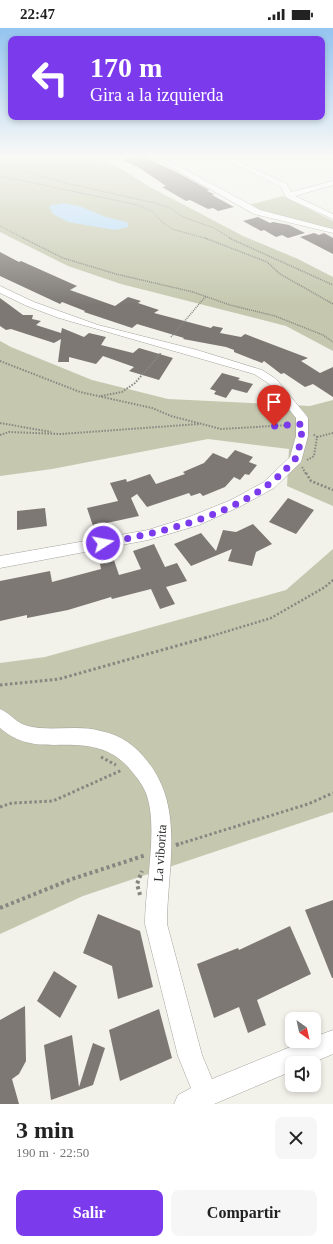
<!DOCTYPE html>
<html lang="es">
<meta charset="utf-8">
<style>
:root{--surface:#fff;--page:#f6f6f6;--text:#222;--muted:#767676;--accent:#7c3aed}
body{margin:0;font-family:Georgia,serif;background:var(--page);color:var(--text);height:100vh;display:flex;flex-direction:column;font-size:15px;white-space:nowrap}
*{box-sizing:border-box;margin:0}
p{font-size:13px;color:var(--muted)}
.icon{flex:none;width:22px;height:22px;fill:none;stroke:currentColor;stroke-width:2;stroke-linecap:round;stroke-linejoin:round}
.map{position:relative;height:1076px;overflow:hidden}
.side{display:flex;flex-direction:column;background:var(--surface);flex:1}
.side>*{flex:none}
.guide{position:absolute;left:8px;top:8px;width:317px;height:84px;border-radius:8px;box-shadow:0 2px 6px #0003;background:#7c3aed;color:#fff;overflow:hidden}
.needle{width:26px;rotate:147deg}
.fabs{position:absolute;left:285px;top:984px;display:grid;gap:8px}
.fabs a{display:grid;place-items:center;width:36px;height:36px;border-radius:8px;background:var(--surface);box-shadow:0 2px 6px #0003;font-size:20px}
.pin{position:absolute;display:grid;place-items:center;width:34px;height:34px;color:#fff;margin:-41px -17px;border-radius:50% 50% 50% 0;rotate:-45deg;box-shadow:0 0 4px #0007}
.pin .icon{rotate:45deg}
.me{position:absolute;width:44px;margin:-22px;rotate:79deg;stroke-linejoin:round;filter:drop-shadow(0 0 3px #0008)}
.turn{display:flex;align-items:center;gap:14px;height:84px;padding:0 16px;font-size:18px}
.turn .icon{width:52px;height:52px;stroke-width:2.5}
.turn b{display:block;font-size:28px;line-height:34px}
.round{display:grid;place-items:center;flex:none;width:42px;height:42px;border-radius:8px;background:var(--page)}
.overview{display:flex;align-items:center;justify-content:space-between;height:68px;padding:0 16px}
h1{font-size:24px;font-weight:700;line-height:30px}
.primary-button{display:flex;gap:8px;margin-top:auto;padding:8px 16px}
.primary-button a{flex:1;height:46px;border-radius:8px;background:var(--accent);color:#fff;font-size:16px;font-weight:700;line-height:46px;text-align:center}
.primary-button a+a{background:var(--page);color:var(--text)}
.status{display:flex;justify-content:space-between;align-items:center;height:28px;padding:0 20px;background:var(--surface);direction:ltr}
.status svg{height:11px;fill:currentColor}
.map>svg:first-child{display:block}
</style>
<div class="status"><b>22:47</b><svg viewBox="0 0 49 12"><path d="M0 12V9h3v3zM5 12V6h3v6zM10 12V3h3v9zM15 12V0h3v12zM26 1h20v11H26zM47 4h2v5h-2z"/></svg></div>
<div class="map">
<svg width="333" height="1076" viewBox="0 0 333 1076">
<rect width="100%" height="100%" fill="#f2f1ea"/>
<g fill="#c5c8ae">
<path d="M12,132H84L106,134L120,140L150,159L243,208L298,231L333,249V323L286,298L121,256L68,238L0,204V133Z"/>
<path d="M283,168L333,193V203L265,187L245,178Z"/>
<path d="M0,313L11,319L92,352L168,371L310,378L333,372V478L287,458L289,421L208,411L52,441L0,448Z"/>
<path d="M333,521V784L83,868L0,906V635L45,629L286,562Z"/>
</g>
<path fill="#b7dcfb" d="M64,175L79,178L106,189L126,194L128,196V199L115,202L68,194L53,186L49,179L52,177Z"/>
<g fill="#7d7874">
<path d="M133,127H141L180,146L209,162L207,163L214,166L212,167L234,179L218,183L213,180L208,181L190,172L186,173L162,159L166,158L141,141L123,132Z"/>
<path d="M258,189L270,195L273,194L289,197L305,205L288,210L282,207L276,209L264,202L261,203L243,193Z"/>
<path d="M314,205L319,207L324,205L333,210V226L300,209Z"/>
<path d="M0,224L19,234L21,233L77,258L70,262L115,278L128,269L141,273L138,275L159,282L154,285L211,300L213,298L223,300L220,305L241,309L245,306L308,330L301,333L320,345L333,339V369L313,356L305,359L284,345L281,346L264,333L262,335L234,324V322L226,319L183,311L184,310L137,296L132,300L84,284L85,283L62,274L60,276L0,248Z"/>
<path d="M0,270L23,287H33L32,291L41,293L36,297L61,305L62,300L84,309L89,305L106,309L101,317L133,325L139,320L173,330L159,352L129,343L134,339L103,328L96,336L69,329V334H58L61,311L54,315L11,301L6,302L0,298Z"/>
<path d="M222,345L240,350L238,352L253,356L247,365L232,361L226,370L214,366L216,363L210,361Z"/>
<path d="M235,422L253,429L249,434L257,437L249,447L245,446L240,452L234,449L225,459L203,468L200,465L191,468L189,465L147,479L137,466L131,470L139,488L93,498L87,480L118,473L110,455L126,451L127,454L150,446L156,456L185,446L183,444L204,435L213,425L227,431Z"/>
<path d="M288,470L314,482L296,506L269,494Z"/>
<path d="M45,480L47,498L17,502V483Z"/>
<path d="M253,496L272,516L256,524L252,538L228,533L232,521L191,538L174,516L201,505L216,523L223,502L236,504Z"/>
<path d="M154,516L165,539L177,535L187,553L166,559L175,576L160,581L151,561L112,571L111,569L68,582L27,590V587L0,593V553L50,543L52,554L101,541L100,536L114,532L119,547L141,541L133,523Z"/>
<path d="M333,872V950H332L305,882Z"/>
<path d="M98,886L140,903L153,959L118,971L112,938L83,925Z"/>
<path d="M290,898L311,946L257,972L266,997L248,1005L239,979L214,990L197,936L238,920L239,922Z"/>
<path d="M54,943L77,958L60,990L37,973Z"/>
<path d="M25,978L26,1033L19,1046L12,1051L19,1076H0V992Z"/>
<path d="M159,981L172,1030L120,1053L109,1002Z"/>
<path d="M72,1007L79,1059L93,1015L105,1020L93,1057L51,1072L44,1017Z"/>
</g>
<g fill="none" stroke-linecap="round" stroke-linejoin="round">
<defs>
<g id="minor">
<path d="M150,127H158L260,182L333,201V205L254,186Z"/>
<path d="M217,127H225L287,156L291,164L333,153V157L295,168L333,186V191L289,171L286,169L281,159Z"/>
<path d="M0,258L34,274L98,297L197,322L262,342L276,351L306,387L308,390V408L301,434L274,460L241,478L199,497L148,512L0,540V528L148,502L189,489L231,472L264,454L290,429L296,408V390L268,355L254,346L59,290L27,278L0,265Z"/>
<path d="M0,681C10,685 17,696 28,698C52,704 77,696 101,703C121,707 136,718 148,734C185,781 167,841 167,896L202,1027L212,1051L305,1013H314V1009L333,1002V1026L312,1035H292V1043L214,1076H174L178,1067L191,1060L178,1028L145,896C145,859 158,802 147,768C144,759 139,752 133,745C118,725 100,718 75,717C45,716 25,721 0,700Z"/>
</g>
</defs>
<use href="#minor" stroke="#a4a39d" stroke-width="1"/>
<g stroke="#878782" stroke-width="1" stroke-dasharray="1 1" stroke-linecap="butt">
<path d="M0,138L11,139L65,155L155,175L170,180L183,189L214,200L232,211"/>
<path d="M0,148L138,177L153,184L161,193L172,201L208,211"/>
<path d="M0,198L25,211"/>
</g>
<g stroke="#878782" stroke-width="1.5" stroke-dasharray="1 1" stroke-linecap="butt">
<path d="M23,210L63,230L116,246L193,264L230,277L275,288L323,307L333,314"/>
<path d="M205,210L267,234L280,246L333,276"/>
<path d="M229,210L333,257"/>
<path d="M171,309L206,268"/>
</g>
<g stroke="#878782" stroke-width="2" stroke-dasharray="1.5 1.5" stroke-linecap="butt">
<path d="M0,333L80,364L152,380L171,388L221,401L290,397"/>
<path d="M101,368L122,364L135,355L161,325"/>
<path d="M0,395L51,404"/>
<path d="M0,407L9,404L61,406L199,396"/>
<path d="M317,409L333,405"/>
<path d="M307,432L314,428L317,409L313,406"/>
<path d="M302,439L306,446"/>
</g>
<g stroke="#878782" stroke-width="2.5" stroke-dasharray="2 2" stroke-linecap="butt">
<path d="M306,445L311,453L333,462"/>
<path d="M205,610L271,590L325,559L333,552"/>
</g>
<g stroke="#878782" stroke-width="3" stroke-dasharray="2.5 2.5" stroke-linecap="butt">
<path d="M0,657L59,651L208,609"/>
<path d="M101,729L116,737"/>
<path d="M0,779L12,775L53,773L122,742"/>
<path d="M176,817L308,776L333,765"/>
</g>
<g stroke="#878782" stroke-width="4" stroke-dasharray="3 3" stroke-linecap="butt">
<path d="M176,817L179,816"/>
<path d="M140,867L137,856L142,843"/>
<path d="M0,880L72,851L146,827"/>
</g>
<use href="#minor" fill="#fff" fill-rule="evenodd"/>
</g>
<linearGradient id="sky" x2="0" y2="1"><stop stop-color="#94c4f0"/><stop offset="0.46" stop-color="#f9f9f6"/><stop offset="1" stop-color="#f9f9f6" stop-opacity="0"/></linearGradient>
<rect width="333" height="278" fill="url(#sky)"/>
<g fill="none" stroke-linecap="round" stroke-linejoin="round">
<path stroke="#7c3aed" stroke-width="7" stroke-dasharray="0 12.6" d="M103,515C161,505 238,487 282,445C286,440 294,435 296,429C300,419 302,407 302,396L274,398"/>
</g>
<g text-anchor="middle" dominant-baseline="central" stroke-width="3" stroke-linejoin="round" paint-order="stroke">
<g font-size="13" fill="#2a2a28" stroke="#fff">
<text transform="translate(160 825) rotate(-86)">La viborita</text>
</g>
</g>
</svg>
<div class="fabs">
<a><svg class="needle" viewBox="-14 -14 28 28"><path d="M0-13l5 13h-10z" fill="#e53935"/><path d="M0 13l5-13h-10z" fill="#767676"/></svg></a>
<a><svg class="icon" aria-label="sound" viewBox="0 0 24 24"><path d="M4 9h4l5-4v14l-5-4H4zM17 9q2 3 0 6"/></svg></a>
</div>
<div class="pin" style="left:274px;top:398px;background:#d93025"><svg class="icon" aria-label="arrive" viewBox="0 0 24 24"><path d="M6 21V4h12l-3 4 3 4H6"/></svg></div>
<svg class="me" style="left:103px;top:515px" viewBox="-20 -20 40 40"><circle r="17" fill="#7c3aed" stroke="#fff" stroke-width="3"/><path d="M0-11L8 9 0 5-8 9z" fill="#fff"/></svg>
<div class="guide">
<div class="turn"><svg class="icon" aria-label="left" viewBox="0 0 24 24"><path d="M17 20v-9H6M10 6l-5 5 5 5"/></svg><div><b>170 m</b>Gira a la izquierda</div></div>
</div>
</div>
<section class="side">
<div class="overview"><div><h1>3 min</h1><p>190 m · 22:50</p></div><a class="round"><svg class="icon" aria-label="close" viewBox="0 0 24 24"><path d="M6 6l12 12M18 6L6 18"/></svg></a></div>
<div class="primary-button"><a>Salir</a><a>Compartir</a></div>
</section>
